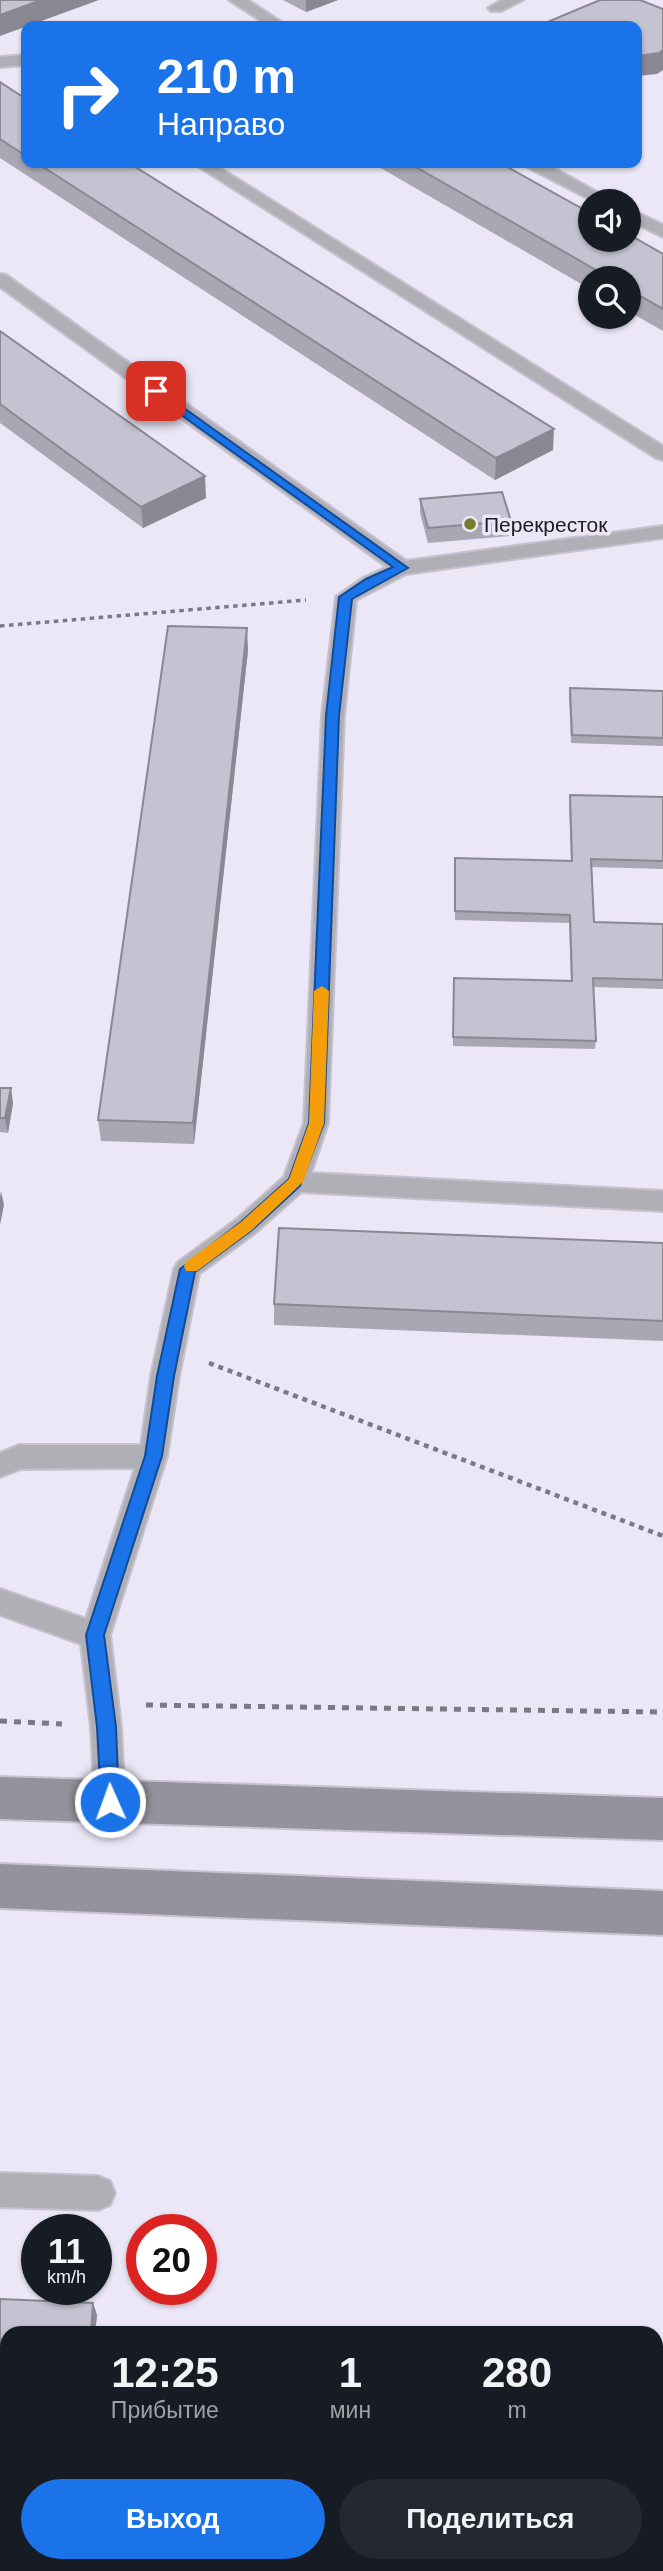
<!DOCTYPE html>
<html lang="ru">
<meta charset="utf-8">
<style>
:root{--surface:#171b24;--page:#242831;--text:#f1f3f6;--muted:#9ea1a6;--accent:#1a73e8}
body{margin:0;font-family:Arial,sans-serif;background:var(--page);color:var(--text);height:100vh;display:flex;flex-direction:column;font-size:26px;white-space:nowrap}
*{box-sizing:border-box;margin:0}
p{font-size:23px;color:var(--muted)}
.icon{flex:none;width:38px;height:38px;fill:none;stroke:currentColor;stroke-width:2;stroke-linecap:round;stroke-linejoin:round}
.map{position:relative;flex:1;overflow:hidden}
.drawer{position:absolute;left:0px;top:2326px;width:663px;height:247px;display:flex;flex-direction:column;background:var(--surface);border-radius:21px 21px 0 0;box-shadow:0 2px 5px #0004}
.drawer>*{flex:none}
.hud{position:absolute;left:21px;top:21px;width:621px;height:147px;border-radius:14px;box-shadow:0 2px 5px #0004;background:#1a73e8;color:#fff;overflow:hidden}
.buttons{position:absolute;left:578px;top:189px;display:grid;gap:14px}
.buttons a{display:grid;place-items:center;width:63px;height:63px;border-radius:50%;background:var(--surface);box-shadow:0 2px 5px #0004;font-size:35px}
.speed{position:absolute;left:21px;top:2214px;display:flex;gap:14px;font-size:35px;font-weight:700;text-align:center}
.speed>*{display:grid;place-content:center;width:91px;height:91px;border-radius:50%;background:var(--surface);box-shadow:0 2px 5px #0004;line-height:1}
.speed small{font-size:18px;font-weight:400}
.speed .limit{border:10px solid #d22;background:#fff;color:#111}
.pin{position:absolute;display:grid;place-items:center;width:60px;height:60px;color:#fff;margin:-30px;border-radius:14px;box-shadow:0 4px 10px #0006}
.me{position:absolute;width:77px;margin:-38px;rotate:358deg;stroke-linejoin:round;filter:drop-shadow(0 0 5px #0008)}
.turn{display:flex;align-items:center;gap:24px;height:147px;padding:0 21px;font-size:32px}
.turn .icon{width:91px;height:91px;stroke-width:2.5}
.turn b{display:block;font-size:49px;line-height:60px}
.eta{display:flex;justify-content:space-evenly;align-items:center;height:119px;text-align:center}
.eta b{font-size:42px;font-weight:700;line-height:49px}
.action{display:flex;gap:14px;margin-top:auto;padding:14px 21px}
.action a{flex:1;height:80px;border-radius:42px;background:var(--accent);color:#fff;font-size:28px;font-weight:700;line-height:80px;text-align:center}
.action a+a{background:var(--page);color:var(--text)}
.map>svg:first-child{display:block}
</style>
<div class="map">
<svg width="663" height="2571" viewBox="0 0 663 2571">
<rect width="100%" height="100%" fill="#ebe7f7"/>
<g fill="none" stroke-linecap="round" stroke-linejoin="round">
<defs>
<g id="lane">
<path d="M229,0H248L287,26H269Z"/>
<path d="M502,0H523L501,11H491L488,8Z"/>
<path d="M26,55V65L0,67V57Z"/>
<path d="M193,163H212L663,446V460L656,458Z"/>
<path d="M525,163H545L613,201H593L527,167Z"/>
<path d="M628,208L663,225V237L628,220Z"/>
<path d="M0,274L6,275L406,561L663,526V538L406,574L356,600L344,716L328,1123L311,1173L663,1191V1211L301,1192L255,1233L199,1274L179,1376L167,1456L110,1635L121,1727L125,1803L121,1813L110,1817L99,1813L95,1803L91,1727L81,1644L0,1615V1589L86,1619L135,1468L21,1469L0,1477V1453L19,1445H141L151,1376L174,1269L178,1262L237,1219L284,1177L304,1123L322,716L336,597L363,578L387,567L0,287Z"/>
<path d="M0,2173L98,2176L110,2181L115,2193L110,2205L98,2210L0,2207Z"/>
</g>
<g id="secondary">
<path d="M0,1777L663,1798V1840L0,1819Z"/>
<path d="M0,1864L663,1891V1935L0,1908Z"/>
</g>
</defs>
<use href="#lane" stroke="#c6c2d0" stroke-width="4"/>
<use href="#secondary" stroke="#c6c2d0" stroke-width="4"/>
<path stroke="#7c7984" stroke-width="3.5" stroke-dasharray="4.5 4.5" stroke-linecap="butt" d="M0,626L306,600"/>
<path stroke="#7c7984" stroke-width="4.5" stroke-dasharray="5 5" stroke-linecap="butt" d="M209,1363L663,1536"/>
<g stroke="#7c7984" stroke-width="5" stroke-dasharray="7 7" stroke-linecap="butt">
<path d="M146,1705L663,1712"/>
<path d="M0,1721L62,1724"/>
</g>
<use href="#lane" fill="#b0afb5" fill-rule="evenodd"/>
<use href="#secondary" fill="#94929c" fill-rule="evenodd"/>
</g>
<g fill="#a9a7b4">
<path d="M283,0H338L306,12Z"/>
<path d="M0,82L26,99V163H129L553,450L495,480L0,158Z"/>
<path d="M372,163H500L663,254V331L628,311V278H590V289Z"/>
<path d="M0,331L206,498L143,528L0,423Z"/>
<path d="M420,499L511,521L510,536L428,543L420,513Z"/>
<path d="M248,650L194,1144L101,1141L98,1120Z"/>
<path d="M570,688L663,691V746L571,743L569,696Z"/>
<path d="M570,795L663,797V869L592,867L594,922L663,924V989L593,987L596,1041L595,1049L453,1046V986L571,981L569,923L455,920V866L571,861L569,803Z"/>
<path d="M0,1088L13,1103L8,1133L0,1132Z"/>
<path d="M663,1243V1341L274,1325V1304Z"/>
<path d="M0,2299L93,2303L97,2315L95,2333H7V2458L0,2457Z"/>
</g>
<g fill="#8a8892">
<path d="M41,0H99L0,36V15Z"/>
<path d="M306,0H338L306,12Z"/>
<path d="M663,50V70L657,74L637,76V56Z"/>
<path d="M554,429L553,450L495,480L496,458Z"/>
<path d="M205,476L206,498L143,528L141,507Z"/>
<path d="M247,628L248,650L194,1144L193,1123Z"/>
<path d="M11,1088L13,1103L8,1133L5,1118Z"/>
<path d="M1,1191L4,1205L0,1225V1198Z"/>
<path d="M93,2303L97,2315L95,2333H91Z"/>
</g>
<g fill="#c5c2d1" stroke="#8a8892" stroke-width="2">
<path d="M0,0H41L0,15Z"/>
<path d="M600,0H640L663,9V50L659,53L637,56V26H552L545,23Z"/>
<path d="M0,82L26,99V156L0,139Z"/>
<path d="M37,163H129L554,429L496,458Z"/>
<path d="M409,163H500L590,213V240H628V234L663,254V309L628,289V278H610Z"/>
<path d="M0,331L205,476L141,507L0,404Z"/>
<path d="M502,492L511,521L428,528L420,499Z"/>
<path d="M168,626L247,628L193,1123L98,1120Z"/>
<path d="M570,688L663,691V738L572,735Z"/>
<path d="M570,795L663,797V861L591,859L594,922L663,924V980L593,978L596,1041L453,1037L454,978L572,981L570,915L455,911V858L572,861Z"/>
<path d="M0,1088H11L5,1118H0Z"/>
<path d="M279,1228L663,1243V1321L274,1304Z"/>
<path d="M0,2299L93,2303L91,2333H7V2447H0Z"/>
<path d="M656,2404L663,2409V2455L656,2465Z"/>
<path d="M404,2566H591L588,2571H400Z"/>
</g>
<path fill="#1a73e8" stroke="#114b97" stroke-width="2" d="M156,388L408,568L352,599L339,716L324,1123L300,1186L252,1230L195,1272L174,1376L162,1456L104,1635L116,1727L119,1802L116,1809L110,1811L103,1809L101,1802L97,1727L86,1635L145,1456L157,1376L180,1269L241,1222L289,1179L309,1123L326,716L339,597L366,579L393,567L152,394L151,391Z"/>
<path fill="#f59e0b" d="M322,986L329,991L324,1123L303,1182L252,1230L197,1271H186L184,1266L186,1262L241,1222L289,1179L309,1123L314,991Z"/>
<circle fill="#747e2a" stroke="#ebe7f7" stroke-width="2.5" cx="470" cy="524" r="7"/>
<g text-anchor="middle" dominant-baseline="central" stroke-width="7" stroke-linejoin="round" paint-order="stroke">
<g font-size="21" fill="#1d1b21" stroke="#ebe7f7" text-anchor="start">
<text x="484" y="524">Перекресток</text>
</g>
</g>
</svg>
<div class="buttons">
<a><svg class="icon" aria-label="sound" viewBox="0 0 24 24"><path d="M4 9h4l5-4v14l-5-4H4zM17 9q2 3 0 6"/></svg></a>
<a><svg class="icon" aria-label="search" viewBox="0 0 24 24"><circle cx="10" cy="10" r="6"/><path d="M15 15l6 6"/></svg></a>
</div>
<div class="speed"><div>11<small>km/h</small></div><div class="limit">20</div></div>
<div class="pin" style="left:156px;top:391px;background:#d93025"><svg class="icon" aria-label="arrive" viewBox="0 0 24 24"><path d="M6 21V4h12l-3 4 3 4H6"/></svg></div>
<svg class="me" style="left:110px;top:1802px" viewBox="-20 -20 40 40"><circle r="17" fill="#1a73e8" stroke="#fff" stroke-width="3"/><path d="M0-11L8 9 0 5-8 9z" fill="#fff"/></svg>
<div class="hud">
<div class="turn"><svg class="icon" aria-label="right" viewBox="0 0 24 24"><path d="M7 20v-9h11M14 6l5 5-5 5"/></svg><div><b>210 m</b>Направо</div></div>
</div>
<section class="drawer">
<div class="eta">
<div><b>12:25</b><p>Прибытие</p></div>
<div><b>1</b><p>мин</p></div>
<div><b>280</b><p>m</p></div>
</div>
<div class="action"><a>Выход</a><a>Поделиться</a></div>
</section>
</div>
